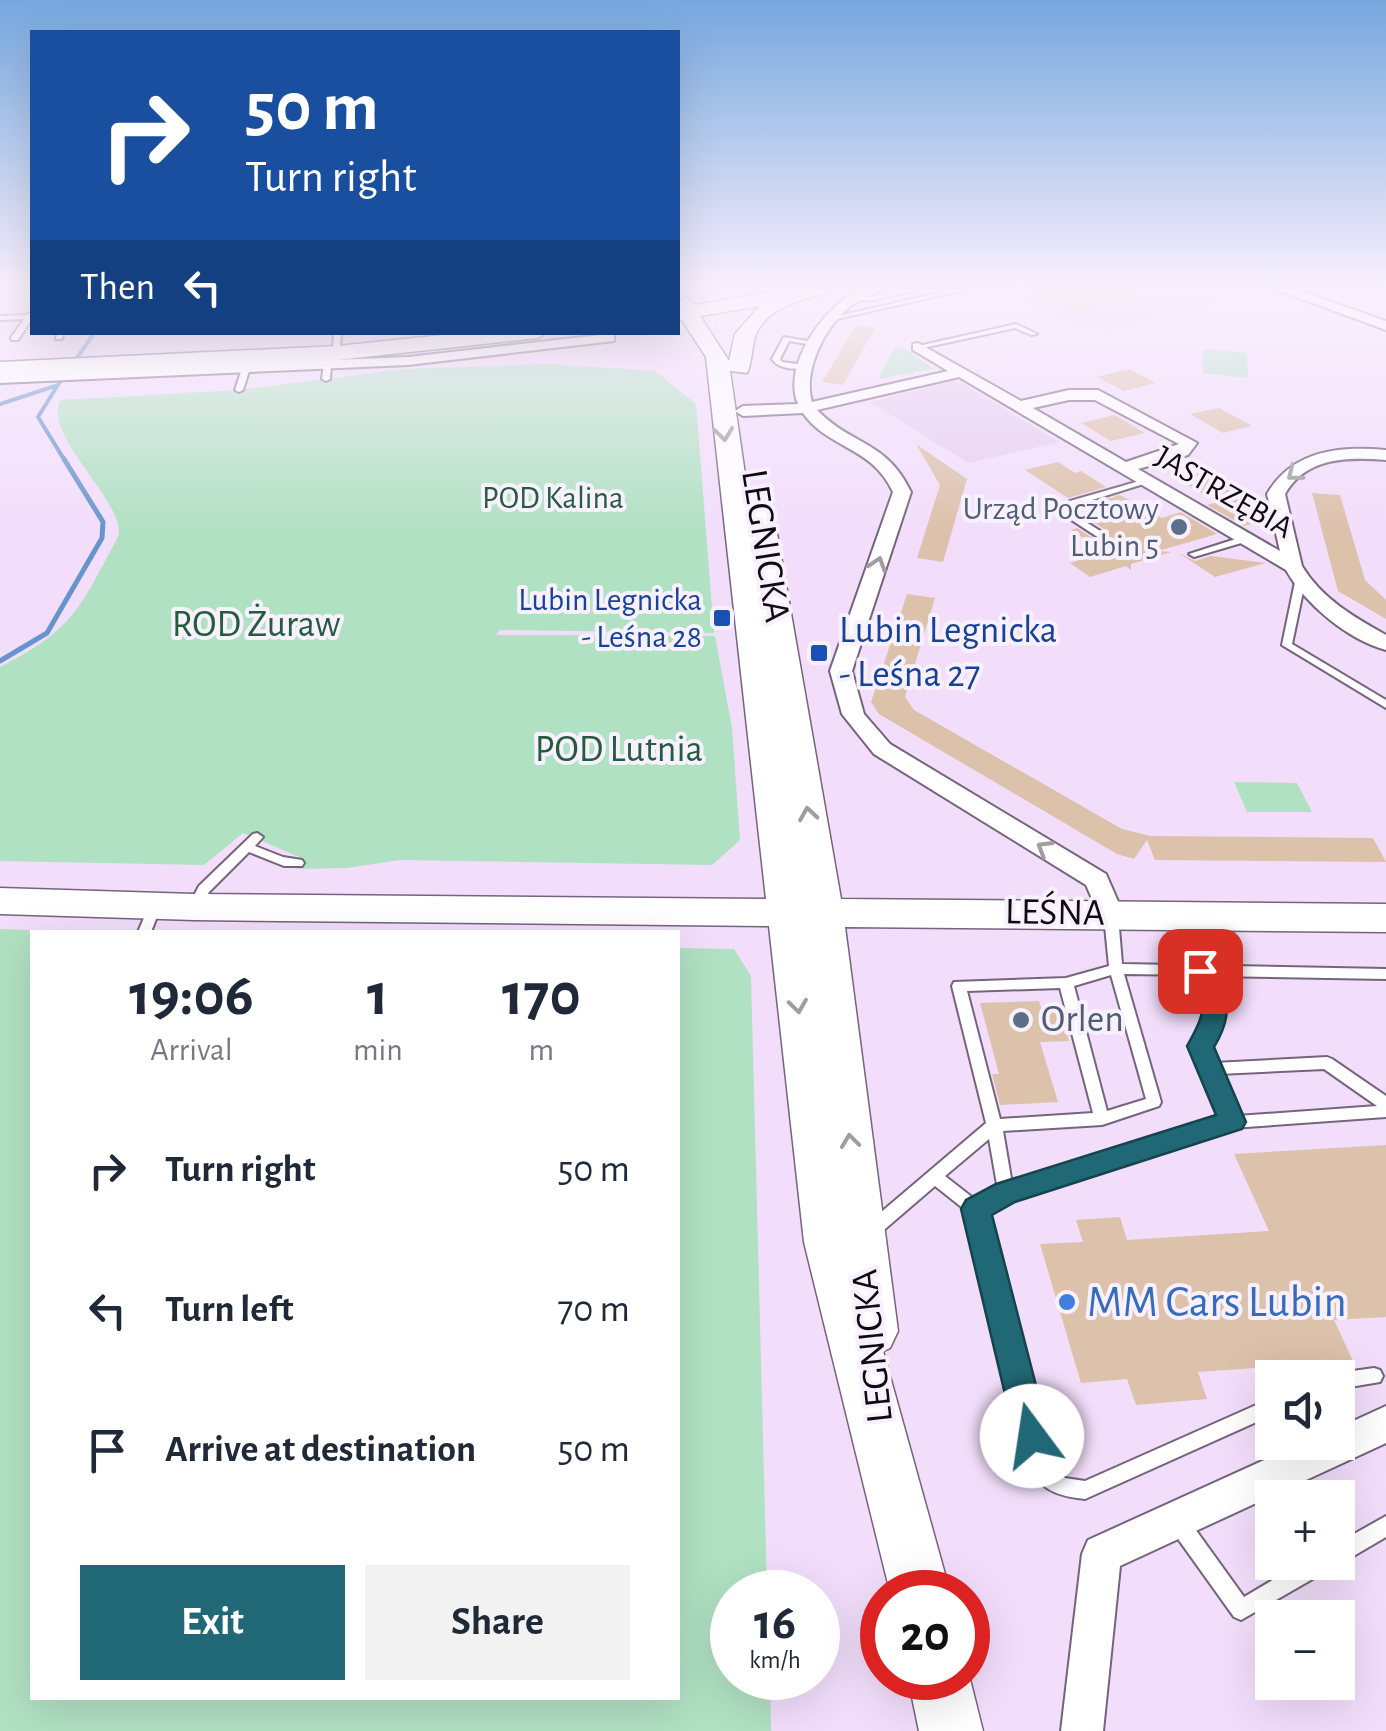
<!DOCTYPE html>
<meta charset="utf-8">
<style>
:root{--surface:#fff;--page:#f2f2f3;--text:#1f2937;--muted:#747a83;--accent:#206875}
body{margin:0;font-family:"Alegreya Sans",sans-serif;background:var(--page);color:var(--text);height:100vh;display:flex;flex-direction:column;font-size:38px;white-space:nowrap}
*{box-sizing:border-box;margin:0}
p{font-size:32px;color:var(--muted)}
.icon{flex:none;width:55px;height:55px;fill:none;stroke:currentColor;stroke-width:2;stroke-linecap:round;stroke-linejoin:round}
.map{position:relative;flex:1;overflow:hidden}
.panel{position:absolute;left:30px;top:930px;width:650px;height:770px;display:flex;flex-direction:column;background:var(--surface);border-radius:0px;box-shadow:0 10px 40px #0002}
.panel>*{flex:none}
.hud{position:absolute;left:30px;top:30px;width:650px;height:305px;border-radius:0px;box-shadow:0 10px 40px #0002;background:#1a4fa0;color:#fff;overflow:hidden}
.tools{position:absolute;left:1255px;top:1360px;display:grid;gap:20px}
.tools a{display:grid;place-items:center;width:100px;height:100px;border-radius:0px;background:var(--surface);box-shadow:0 10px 40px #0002;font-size:50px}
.speed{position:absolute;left:710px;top:1570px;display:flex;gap:20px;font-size:50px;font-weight:700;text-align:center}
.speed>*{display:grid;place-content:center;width:130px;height:130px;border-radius:50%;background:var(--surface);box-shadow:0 10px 40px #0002;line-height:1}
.speed small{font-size:25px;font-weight:400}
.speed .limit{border:15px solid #d22;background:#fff;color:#111}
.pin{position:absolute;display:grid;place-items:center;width:85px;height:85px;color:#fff;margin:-42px;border-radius:20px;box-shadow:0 5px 15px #0006}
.me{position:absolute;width:110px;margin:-55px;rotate:346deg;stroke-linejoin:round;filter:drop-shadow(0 0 8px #0008)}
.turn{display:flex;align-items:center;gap:35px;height:210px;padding:0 50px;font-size:45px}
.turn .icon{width:130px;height:130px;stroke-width:2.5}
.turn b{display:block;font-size:70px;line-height:85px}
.then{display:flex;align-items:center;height:95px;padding:0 50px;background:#0003;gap:20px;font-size:38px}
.eta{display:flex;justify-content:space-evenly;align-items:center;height:170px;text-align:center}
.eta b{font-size:60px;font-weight:700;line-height:70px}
.button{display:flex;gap:20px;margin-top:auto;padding:20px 50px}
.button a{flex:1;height:115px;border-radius:0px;background:var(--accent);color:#fff;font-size:40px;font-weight:700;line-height:115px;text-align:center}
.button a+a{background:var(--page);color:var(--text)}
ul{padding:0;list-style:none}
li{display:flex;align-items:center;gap:30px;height:140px;padding:0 50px}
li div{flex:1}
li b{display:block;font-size:38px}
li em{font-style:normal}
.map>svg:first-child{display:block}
</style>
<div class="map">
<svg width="1386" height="1731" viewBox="0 0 1386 1731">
<rect width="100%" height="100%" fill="#f2defb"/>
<g fill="#e7cff2">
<path d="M1001,289H1218L1216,301L1110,330L1065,322Z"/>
<path d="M951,381L960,382L1059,442L968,463L870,402Z"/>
</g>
<g fill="#b1e1c3">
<path d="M895,347L905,348L933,369L878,379Z"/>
<path d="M1203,349L1247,353L1248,378L1203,373Z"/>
<path d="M547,364L655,371L696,404L714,633L500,630L496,635L715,636L732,728L740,840L712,865L400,860L347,868L296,869L299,857L243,833L204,865L0,861V667C75,629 80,607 119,535C122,498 44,438 60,400L239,390L405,369Z"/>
<path d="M1234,782L1297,783L1312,812H1247Z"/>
<path d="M0,929L84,932H32V1698H678V948L734,949L751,976L767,1592H732V1678H770L771,1731H0Z"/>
</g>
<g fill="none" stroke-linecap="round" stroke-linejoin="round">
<g stroke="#6894ce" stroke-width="4">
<path d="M72,365L95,332"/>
<path d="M64,375L38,417L65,461"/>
<path d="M0,404L55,386"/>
</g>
<path stroke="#6894ce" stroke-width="5" d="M0,661L47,633L102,538L103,522L64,459"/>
</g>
<g fill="#dcc1ab">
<path d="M1026,289H1138L1139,297L1071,312Z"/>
<path d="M860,326L875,328L843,385L822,382L855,327Z"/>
<path d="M1129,369L1156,383L1124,391L1097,377Z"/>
<path d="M1219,408L1252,426L1223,433L1190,414Z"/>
<path d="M1115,415L1145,433L1111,441L1081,423Z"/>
<path d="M916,444L967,479L943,562L917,558L940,485Z"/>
<path d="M1058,462L1075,473L1081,471L1106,487L1068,498L1025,470Z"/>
<path d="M1212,470L1244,488L1232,491L1238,495L1215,501L1177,479Z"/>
<path d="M1312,493L1340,495L1365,580L1386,600V619L1338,591Z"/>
<path d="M1120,495L1162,518L1181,512L1217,534L1158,551L1171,552L1131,564V570L1126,566L1090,577L1070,563L1105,552L1071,530L1077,528L1099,542L1108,541L1107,531L1095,523L1101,522L1083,507Z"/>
<path d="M1234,497L1260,513L1247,516L1257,522L1244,526L1207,505Z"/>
<path d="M1179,553L1195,561L1211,556L1266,563L1215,577Z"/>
<path d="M907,594L935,598L905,697L914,710L1122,829L1150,836L1373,838L1386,862L1155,860L1147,840L1134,859L1117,854L879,714L871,702Z"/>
<path d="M1039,1001L1041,1008L1058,1007L1069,1041L1040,1042L1058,1102L1000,1105L992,1074H999L980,1003Z"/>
<path d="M1386,1145V1317L1334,1320L1353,1361L1198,1372L1207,1399L1136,1405L1127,1379L1081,1383L1040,1244L1083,1242L1076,1220L1120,1217L1127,1240L1269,1231L1234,1154Z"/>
</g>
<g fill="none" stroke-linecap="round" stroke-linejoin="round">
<defs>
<g id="lane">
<path d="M909,289H923L868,301L850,297L853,295L868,297Z"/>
<path d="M956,289H968L828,321L825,319Z"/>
<path d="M30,313L32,314V319L18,340H12L11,338L24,319L0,320V316L26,315Z"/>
<path d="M1016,324L1037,334L1031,335L1015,328L918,349L914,347Z"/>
<path d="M57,332H64L62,339H56Z"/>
<path d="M334,332H341L340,348L333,346Z"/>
<path d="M784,337L818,343L814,345L789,341L780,359L782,362L805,365V369C793,369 778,369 772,359Z"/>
<path d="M324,363L331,365L330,379L326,381L322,379Z"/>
<path d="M243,366L250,368L243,390L239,392L235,390Z"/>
<path d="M1143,480L1150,482L1076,505L1070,512L1105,534V538H1099L1061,513L1070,501Z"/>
<path d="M1245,536L1248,537V541L1194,557L1189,554Z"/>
<path d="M1300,579L1305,582L1292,644L1386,700V708L1282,645L1295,582Z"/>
<path d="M257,833L263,837L255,846L283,857L302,860L304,863L302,866H284L249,852L209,892L199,910H189L188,907L199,886L253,834Z"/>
<path d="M155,902L161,906L151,932H138L149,906Z"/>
<path d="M1111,911L1118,916L1122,964L1386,969V979L1209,976L1223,1010V1022L1207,1046L1214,1063L1327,1057L1332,1059L1386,1096V1117L1232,1128L1011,1198L985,1212L1049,1466L1065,1478L1085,1481L1272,1398V1415L1085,1499C1064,1497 1043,1492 1032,1472L969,1213L935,1186L878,1235L872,1237L866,1235L864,1230L866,1225L986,1123L952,986L954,982L1066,978L1109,966L1104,916ZM1124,974L1195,975L1209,1010V1021L1193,1046L1223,1119L1012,1184L1003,1131L1102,1125L1159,1106L1161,1102ZM1111,975L1146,1099L1107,1111L1074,986ZM1060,988L1093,1113L1000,1119L967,991ZM1324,1069L1377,1106L1237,1116L1219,1074ZM989,1139L998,1190L977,1201L945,1176Z"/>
<path d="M1374,1368L1380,1370L1383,1376L1380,1382L1338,1389V1378H1331L1338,1373Z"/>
<path d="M1178,1512L1185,1515L1244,1597L1303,1562H1333L1330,1569L1241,1620L1234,1617L1171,1529L1168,1522L1171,1515Z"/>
<path d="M1386,1516V1537L1345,1561L1338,1564L1335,1562H1338V1543Z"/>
</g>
<g id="street">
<path d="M861,289H881C870,296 857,300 847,309C823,330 803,372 812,402L948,371L913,350V344L918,343L1021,401L1069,390H1098L1197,443L1188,455L1138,469L1280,551L1267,494C1293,450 1339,446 1386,450V460C1348,457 1306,457 1285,494L1302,566C1322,599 1354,617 1386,635V650C1348,640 1305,604 1286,570L959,377L817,410C852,446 886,440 911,492L852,671L864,714L890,744L1106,874L1123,913L1119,919H1101L1086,885L874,754L842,714L830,671L893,492C872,446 828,449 803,413L743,416L735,411L743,406L798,404C781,365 826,304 861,289ZM1069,400H1095L1179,444L1126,462L1033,408Z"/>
<path d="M1275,289H1295L1386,321V330Z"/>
<path d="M609,334L614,335V341L408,365L0,383V373L408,357Z"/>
<path d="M1386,1406V1443L1120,1566L1103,1731H1061L1082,1554L1088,1540L1304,1442H1338V1428Z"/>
</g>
<g id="secondary">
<path d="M786,289H831L828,293C803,299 768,307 756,334C751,347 753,361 747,373L730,371L748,495L758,491L771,499L841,899L1386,904V932L845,927L898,1331L890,1348L883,1351L950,1592H890L804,1242L769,926L194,920L0,914V888L194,894L766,899L706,357L682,320H678V302L686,298L696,305ZM760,306L735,334L729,361L700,316Z"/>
<path d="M472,332H548L538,338L337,360L0,376V362L337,346Z"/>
<path d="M968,1671L983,1731H919L908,1678H968Z"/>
</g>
</defs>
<use href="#lane" stroke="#75647c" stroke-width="4"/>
<use href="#street" stroke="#75647c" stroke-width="4"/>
<use href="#secondary" stroke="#75647c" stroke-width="3"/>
<use href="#lane" fill="#fff" fill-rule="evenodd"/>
<use href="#street" fill="#fff" fill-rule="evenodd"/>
<use href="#secondary" fill="#fff" fill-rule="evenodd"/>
</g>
<defs><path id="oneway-chevron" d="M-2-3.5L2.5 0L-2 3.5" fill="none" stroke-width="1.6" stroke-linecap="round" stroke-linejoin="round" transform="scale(2.5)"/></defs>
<g stroke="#9f9da1">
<use href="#oneway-chevron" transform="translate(724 434) rotate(83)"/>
<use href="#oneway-chevron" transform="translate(1294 474) rotate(142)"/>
<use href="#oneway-chevron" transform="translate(878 564) rotate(-72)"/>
<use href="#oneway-chevron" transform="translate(808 814) rotate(-99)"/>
<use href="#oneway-chevron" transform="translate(1044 848) rotate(-149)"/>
<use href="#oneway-chevron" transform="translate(798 1006) rotate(82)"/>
<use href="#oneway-chevron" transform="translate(850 1141) rotate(-97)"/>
</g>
<linearGradient id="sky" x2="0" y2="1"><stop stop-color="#75a7de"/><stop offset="0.54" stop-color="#f9f0fd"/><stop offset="1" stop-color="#f9f0fd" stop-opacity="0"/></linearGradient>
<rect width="1386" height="531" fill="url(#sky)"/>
<path fill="#206875" stroke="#15444c" stroke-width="2.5" d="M1200,962L1208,964C1228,999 1235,1012 1214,1047L1246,1122L1242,1129L1015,1202L992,1215L1049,1436L1044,1448L1032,1453L1020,1448L1015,1436L961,1209L966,1200L996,1184L1216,1115L1187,1046C1209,1007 1204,1012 1187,971L1191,964Z"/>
<g fill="#5c6f8a" stroke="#f8f0fc" stroke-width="4">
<circle cx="1179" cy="527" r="10"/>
<circle cx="1021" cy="1020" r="10"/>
</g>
<g fill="#1a4fb4" stroke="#f8f0fc" stroke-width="4">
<rect x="712" y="608" width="20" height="20" rx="5"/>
<rect x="809" y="643" width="20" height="20" rx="5"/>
</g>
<circle fill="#3f7fe0" stroke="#f8f0fc" stroke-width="4" cx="1067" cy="1302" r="10"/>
<g text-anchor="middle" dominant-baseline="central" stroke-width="8" stroke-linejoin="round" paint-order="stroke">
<g font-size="32" fill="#100a13" stroke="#f8f0fc">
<text transform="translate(1224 492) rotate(30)">JASTRZĘBIA</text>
</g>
<g font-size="32" fill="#245c3e" stroke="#f8f0fc">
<text x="553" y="498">POD Kalina</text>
</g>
<g font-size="32" fill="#4e5e75" stroke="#f8f0fc" text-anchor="end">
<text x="1159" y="509">Urząd Pocztowy<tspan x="1159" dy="37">Lubin 5</tspan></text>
</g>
<g font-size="32" fill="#164399" stroke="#f8f0fc" text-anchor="end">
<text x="702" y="600">Lubin Legnicka<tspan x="702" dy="37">- Leśna 28</tspan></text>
</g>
<g font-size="38" fill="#100a13" stroke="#f8f0fc">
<text transform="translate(765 546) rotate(81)">LEGNICKA</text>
<text transform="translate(1055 913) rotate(1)">LEŚNA</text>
<text transform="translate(873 1346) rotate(-96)">LEGNICKA</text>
</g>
<g font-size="38" fill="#245c3e" stroke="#f8f0fc">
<text x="256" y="625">ROD Żuraw</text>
<text x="619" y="750">POD Lutnia</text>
</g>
<g font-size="38" fill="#164399" stroke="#f8f0fc" text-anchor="start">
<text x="839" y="631">Lubin Legnicka<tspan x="839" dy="44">- Leśna 27</tspan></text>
</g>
<g font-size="38" fill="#4e5e75" stroke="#f8f0fc" text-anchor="start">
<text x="1041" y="1020">Orlen</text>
</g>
<g font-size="45" fill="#366cbe" stroke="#f8f0fc" text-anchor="start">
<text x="1087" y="1302">MM Cars Lubin</text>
</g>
</g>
</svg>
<div class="tools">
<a><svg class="icon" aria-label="sound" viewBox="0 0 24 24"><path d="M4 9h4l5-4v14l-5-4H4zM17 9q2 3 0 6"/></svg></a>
<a>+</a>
<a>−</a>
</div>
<div class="speed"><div>16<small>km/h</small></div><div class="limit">20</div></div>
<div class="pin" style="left:1200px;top:971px;background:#d93025"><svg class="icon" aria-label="arrive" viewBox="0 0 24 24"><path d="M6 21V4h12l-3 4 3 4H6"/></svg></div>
<svg class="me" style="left:1032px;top:1436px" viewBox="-20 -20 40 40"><circle r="19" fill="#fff"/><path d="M0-13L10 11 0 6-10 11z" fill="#206875"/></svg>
<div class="hud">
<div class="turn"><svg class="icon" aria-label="right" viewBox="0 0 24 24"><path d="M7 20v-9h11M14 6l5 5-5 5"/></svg><div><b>50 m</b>Turn right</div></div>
<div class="then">Then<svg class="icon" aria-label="left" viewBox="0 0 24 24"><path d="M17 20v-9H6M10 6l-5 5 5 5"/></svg></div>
</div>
<section class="panel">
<div class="eta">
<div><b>19:06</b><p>Arrival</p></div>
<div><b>1</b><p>min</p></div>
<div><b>170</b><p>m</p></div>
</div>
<ul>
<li><svg class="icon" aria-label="right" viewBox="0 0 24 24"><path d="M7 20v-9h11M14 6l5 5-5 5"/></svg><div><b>Turn right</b></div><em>50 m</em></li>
<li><svg class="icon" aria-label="left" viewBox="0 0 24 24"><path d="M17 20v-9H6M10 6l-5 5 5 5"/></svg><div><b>Turn left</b></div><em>70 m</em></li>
<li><svg class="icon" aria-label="arrive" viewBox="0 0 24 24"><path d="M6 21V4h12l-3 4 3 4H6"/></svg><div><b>Arrive at destination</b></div><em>50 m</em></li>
</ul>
<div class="button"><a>Exit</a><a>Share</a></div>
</section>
</div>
